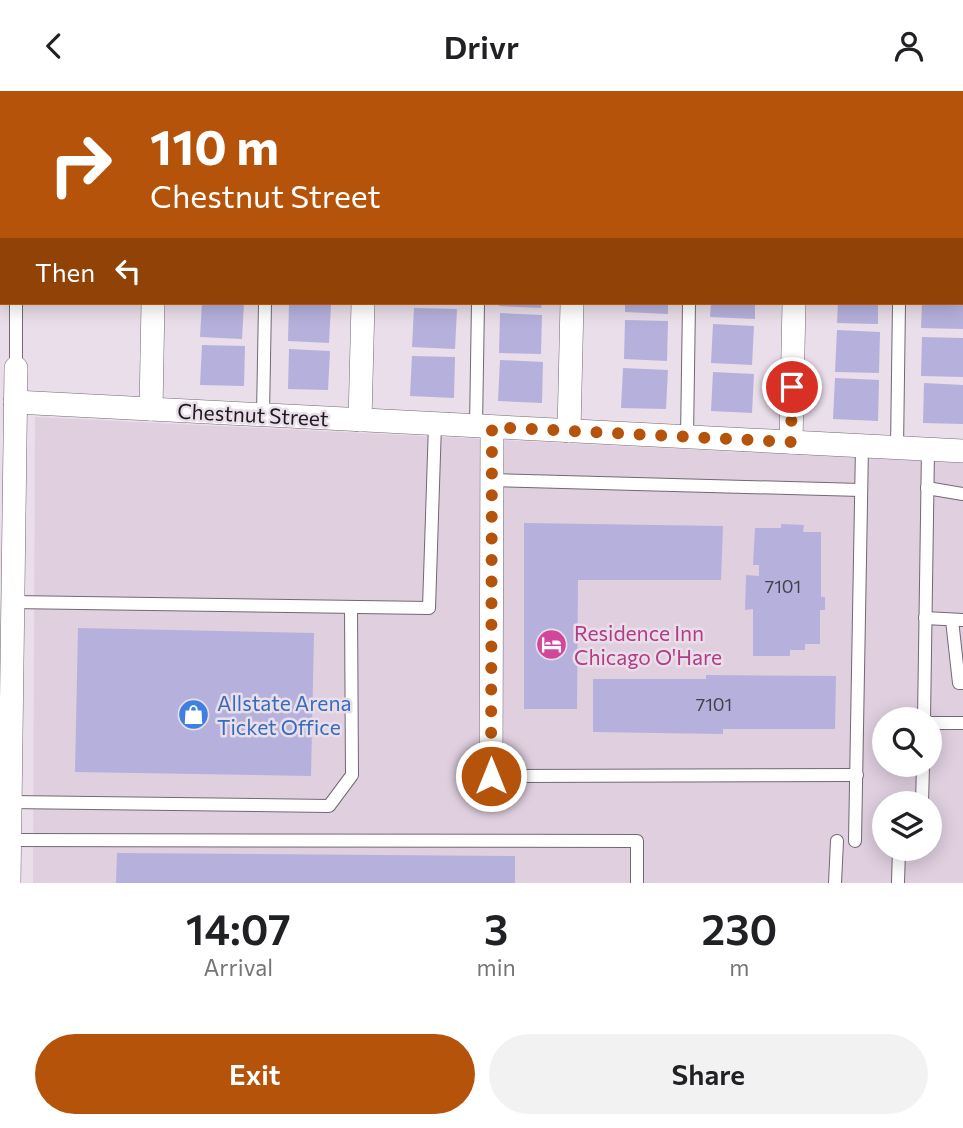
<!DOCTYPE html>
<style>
:root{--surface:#fff;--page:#f2f2f2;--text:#202124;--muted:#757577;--accent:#b45309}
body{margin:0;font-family:Commissioner,sans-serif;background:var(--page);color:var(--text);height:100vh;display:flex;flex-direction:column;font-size:26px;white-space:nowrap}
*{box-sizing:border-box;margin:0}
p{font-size:23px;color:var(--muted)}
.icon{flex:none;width:38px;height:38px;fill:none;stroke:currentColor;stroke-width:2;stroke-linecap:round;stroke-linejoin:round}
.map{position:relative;height:792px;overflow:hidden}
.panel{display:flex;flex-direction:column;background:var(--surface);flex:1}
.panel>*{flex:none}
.hud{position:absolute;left:0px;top:0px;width:964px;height:214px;box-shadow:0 4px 18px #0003;background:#b45309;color:#fff;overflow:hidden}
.buttons{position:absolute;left:872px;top:616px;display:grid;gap:14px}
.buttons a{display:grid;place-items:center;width:70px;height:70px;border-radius:50%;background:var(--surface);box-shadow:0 4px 18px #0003;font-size:35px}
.pin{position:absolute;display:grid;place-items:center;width:60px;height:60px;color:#fff;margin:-30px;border:4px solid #fff;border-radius:50%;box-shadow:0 2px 7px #0007}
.me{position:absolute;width:77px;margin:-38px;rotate:0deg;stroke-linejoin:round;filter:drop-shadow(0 0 5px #0008)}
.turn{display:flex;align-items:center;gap:24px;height:147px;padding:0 35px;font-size:32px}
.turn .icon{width:91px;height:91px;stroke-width:2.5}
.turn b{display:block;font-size:49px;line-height:60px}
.then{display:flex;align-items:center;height:66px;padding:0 35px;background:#0003;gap:14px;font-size:26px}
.eta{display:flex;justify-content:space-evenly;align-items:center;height:119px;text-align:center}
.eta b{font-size:42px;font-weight:600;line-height:49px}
.action{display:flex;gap:14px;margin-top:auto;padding:14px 35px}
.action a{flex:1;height:80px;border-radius:42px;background:var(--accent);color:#fff;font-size:28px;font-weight:600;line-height:80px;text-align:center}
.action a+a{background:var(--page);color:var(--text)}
header{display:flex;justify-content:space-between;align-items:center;height:91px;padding:0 35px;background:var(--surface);font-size:32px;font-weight:600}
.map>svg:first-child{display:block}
</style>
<header><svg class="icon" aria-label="back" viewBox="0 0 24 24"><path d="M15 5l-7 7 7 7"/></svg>Drivr<svg class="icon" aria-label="person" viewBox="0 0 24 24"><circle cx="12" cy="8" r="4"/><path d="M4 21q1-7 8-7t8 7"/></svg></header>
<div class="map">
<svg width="963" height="792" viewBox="0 0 963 792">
<rect width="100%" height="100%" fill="#e9dee9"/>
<path fill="#dfcfdf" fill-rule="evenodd" d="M35,326L963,372V792H33ZM884,628H929V674H884ZM884,712H929V758H884Z"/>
<g fill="#b6b1dc">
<path d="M202,212H244L242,248L200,246Z"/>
<path d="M289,212L331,213L329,252L288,250Z"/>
<path d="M499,212H542L541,217L499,215Z"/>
<path d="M625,212H668V223L625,221Z"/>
<path d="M711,212H755V228L710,226Z"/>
<path d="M838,212H878V233L837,232Z"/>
<path d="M922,212H963V238L921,237Z"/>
<path d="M414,217L457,218L455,258L412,256Z"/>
<path d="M500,222L542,224L541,263L499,262Z"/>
<path d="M625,229L668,230L667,270L624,268Z"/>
<path d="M713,233L754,235L752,274L711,272Z"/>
<path d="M837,239L880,241L879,282L835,281Z"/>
<path d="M922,246L963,247V286L921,285Z"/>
<path d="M202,254L245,255L244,295L200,294Z"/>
<path d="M289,258L330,260L328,299L288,298Z"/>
<path d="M412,265L455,266L454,307L410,305Z"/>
<path d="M500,269L543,271L542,312L498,310Z"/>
<path d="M623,277L668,279L666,318L621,317Z"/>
<path d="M713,281L754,283L752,322L711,320Z"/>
<path d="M835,287L879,289L878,330L833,328Z"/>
<path d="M924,292L963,294V333L923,332Z"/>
<path d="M524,432L723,435L721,489H578L577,618H524Z"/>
<path d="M781,433L804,434L803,441H821V506H825V519H820V553H805V559H790V565H753V518L745,519L746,484L759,485V474H753L755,437H781Z"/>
<path d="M78,537L314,542L311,685L75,681Z"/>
<path d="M706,584L836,585L835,638H723V643L593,641V588H706Z"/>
<path d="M117,762L515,765V792H116Z"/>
</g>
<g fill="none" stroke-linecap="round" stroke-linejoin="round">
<defs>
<g id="service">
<path d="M19,2V0"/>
<path d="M270,2V0"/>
<path d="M932,2V0"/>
<path d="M16,277V212"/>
<path d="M263,324L265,212"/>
<path d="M476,335L478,212"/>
<path d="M687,346L689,212"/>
<path d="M897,357L899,212"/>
<path d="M489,389L861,399"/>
<path d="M927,397L963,403"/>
<path d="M12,511L429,517L435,333"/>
<path d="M925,527L963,529"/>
<path d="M952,529L959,592H963"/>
<path d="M924,628L928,359"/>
<path d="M929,632H963"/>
<path d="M491,685L857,684"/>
<path d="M10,711L329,715L352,684L351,516"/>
<path d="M922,712L923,674"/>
<path d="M9,749L637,750V792"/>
<path d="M855,750L862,355"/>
<path d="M835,792L837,750"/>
<path d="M898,792L899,758"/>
</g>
<g id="minor">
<path d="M455,0L489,2"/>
<path d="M158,2V0"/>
<path d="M367,2V0"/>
<path d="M962,26H963"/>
<path d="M15,311L963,360"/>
<path d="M151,318L153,212"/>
<path d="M360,329L363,212"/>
<path d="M569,340L572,212"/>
<path d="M791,351L794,212"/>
<path d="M491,685L492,336"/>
<path d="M9,792L16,277"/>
</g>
</defs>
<use href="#service" stroke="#726972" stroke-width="14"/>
<use href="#minor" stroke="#726972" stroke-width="24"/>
<use href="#service" stroke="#fff" stroke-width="12"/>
<use href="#minor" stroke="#fff" stroke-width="23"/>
</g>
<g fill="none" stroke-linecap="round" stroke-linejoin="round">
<path stroke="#b45309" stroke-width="12" stroke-dasharray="0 21.6" d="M491,685L492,336L791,351L792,296"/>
</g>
<defs>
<symbol id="hotel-disc" viewBox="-11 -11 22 22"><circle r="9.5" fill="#d1479c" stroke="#e9dee9"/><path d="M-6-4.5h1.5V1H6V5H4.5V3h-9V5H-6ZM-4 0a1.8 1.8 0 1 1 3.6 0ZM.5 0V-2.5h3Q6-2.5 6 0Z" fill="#fff"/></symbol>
<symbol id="shop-disc" viewBox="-11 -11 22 22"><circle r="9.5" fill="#3f7fe0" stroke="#e9dee9"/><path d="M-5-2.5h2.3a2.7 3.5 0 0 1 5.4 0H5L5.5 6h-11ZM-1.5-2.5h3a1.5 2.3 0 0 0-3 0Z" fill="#fff"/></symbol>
</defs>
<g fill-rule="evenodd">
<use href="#hotel-disc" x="534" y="536" width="35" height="35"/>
<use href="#shop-disc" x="176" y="606" width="35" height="35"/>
</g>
<g text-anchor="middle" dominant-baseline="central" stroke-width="5" stroke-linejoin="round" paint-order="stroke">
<g font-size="18" fill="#43404d">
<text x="783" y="495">7101</text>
<text x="714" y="613">7101</text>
</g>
<g font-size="21" fill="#1d1a1d" stroke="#e9dee9">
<text transform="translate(253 323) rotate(3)">Chestnut Street</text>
</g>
<g font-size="21" fill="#b23c85" stroke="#e9dee9" text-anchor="start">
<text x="574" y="541">Residence Inn<tspan x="574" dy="24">Chicago O'Hare</tspan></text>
</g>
<g font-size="21" fill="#366cbe" stroke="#e9dee9" text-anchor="start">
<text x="217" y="611">Allstate Arena<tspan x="217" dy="24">Ticket Office</tspan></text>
</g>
</g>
</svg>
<div class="buttons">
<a><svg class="icon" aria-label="search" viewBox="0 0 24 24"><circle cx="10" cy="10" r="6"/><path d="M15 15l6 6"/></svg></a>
<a><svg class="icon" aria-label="layers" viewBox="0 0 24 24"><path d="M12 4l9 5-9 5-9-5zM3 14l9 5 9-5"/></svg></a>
</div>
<div class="pin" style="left:792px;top:296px;background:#d93025"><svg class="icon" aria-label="arrive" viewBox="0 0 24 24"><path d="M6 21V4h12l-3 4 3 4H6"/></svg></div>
<svg class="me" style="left:491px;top:685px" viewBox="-20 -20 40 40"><circle r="17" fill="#b45309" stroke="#fff" stroke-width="3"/><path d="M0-11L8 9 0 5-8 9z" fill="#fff"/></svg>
<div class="hud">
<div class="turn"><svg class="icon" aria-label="right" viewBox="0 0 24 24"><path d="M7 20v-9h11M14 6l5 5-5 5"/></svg><div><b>110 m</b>Chestnut Street</div></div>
<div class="then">Then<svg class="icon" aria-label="left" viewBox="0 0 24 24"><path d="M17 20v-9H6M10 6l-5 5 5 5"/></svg></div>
</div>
</div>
<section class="panel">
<div class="eta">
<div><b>14:07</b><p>Arrival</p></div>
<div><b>3</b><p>min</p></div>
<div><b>230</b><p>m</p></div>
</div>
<div class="action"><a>Exit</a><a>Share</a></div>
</section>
